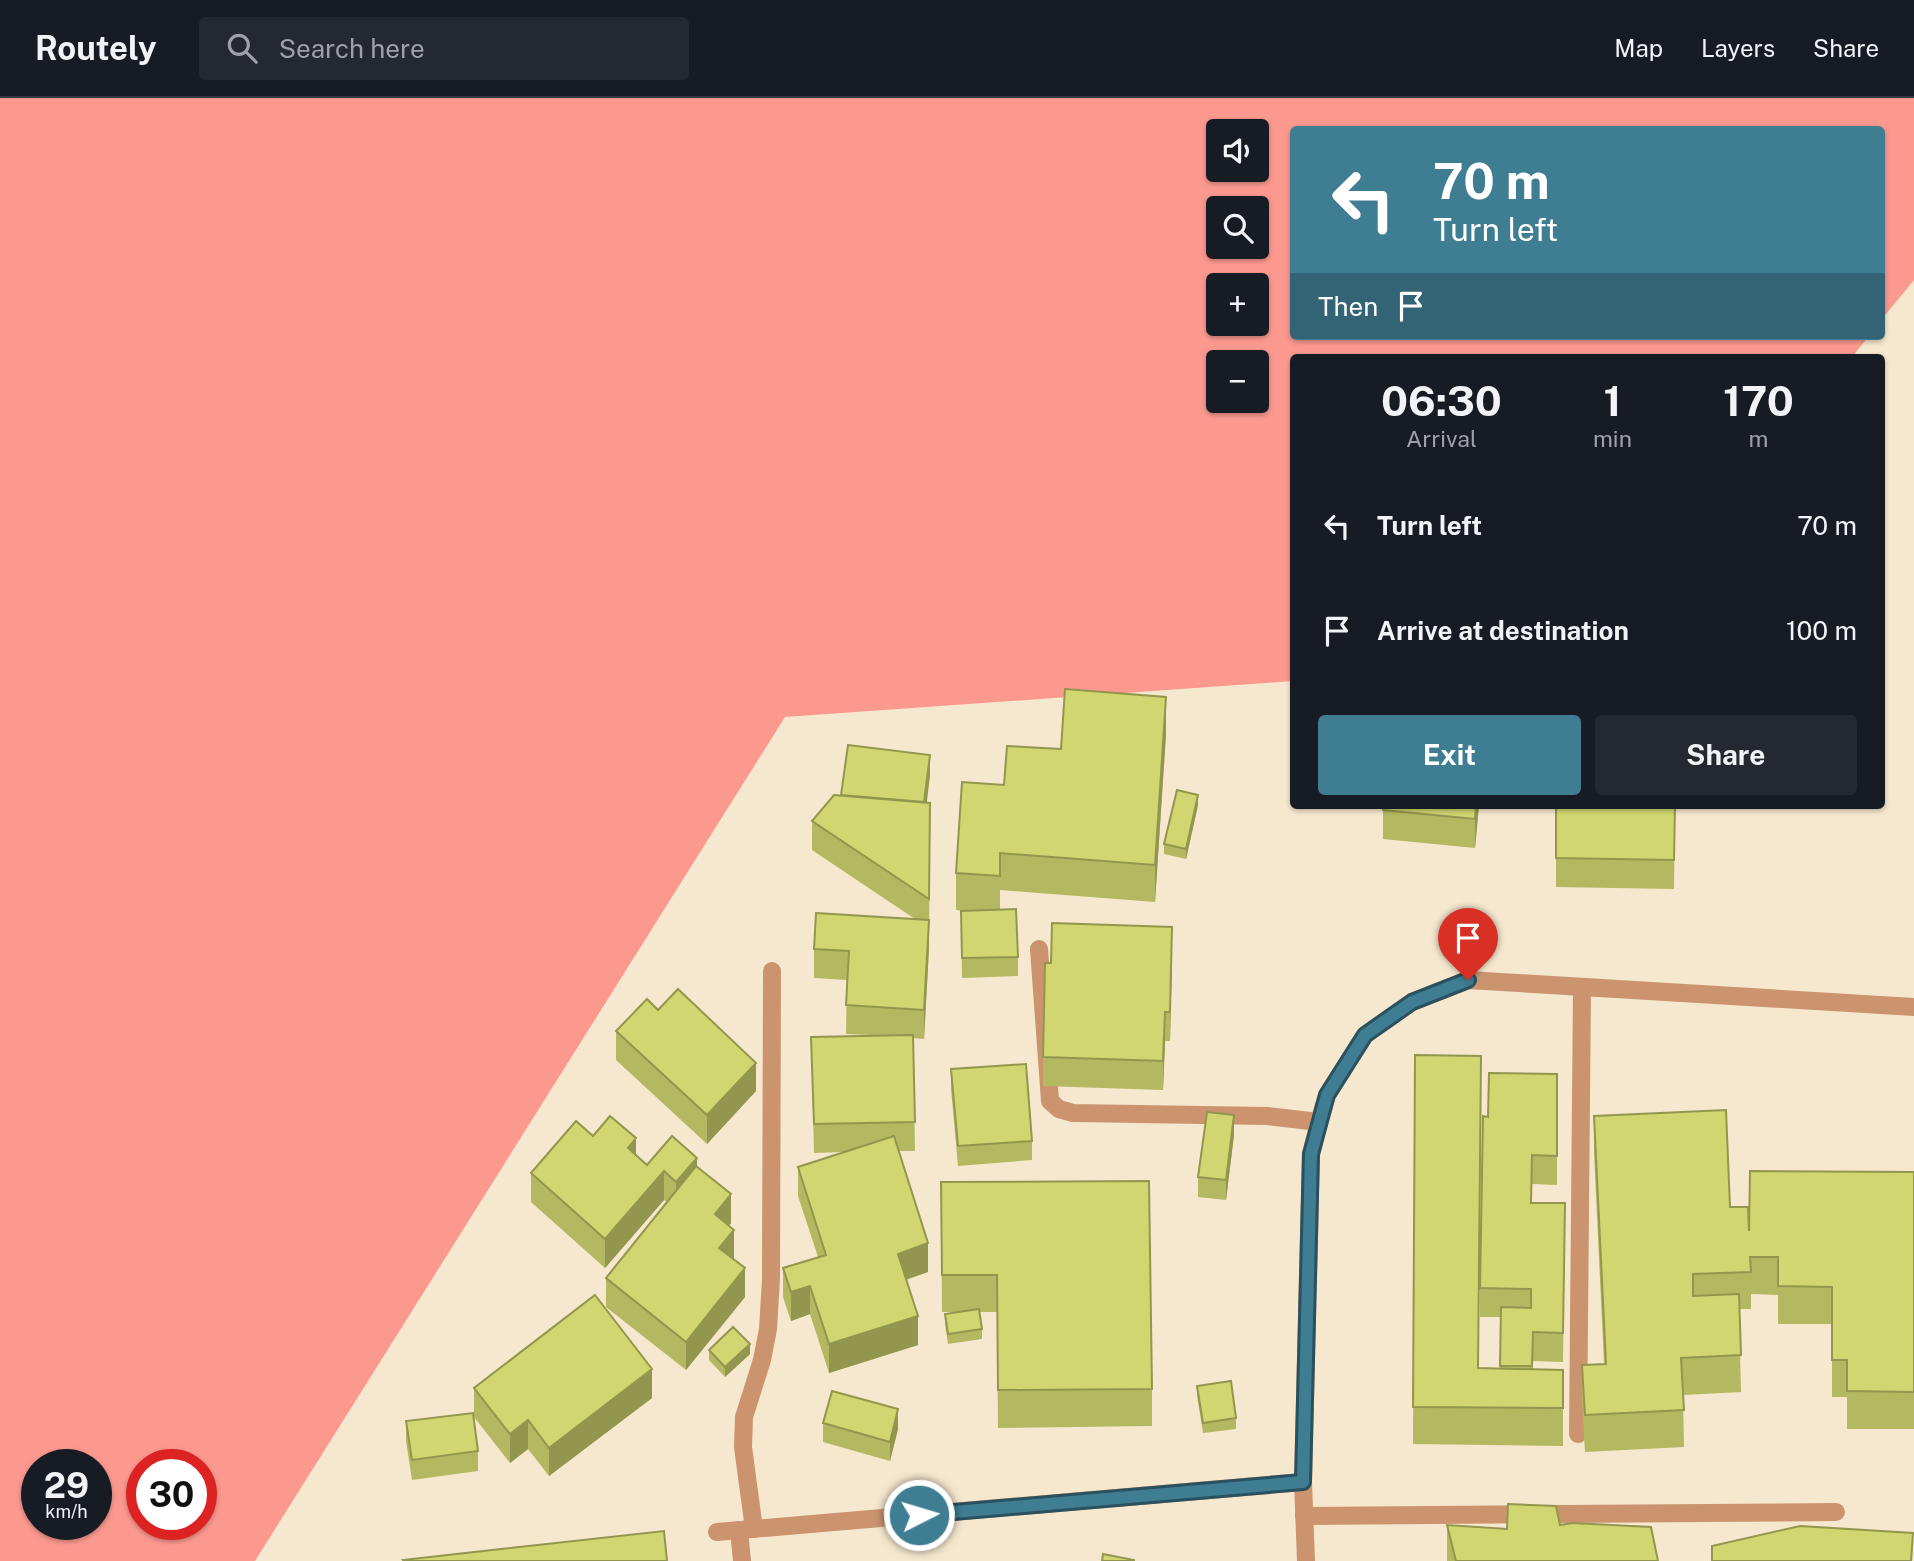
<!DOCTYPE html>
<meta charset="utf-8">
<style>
:root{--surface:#171b24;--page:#242831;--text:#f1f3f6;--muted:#9ea1a6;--line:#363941;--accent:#3f7d93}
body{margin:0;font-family:"Public Sans",sans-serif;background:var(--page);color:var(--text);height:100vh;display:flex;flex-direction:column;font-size:26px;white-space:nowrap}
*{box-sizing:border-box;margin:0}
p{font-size:23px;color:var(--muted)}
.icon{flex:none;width:38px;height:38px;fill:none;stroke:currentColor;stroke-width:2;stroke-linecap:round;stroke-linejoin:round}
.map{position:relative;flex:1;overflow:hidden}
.panel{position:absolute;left:1290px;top:256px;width:595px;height:455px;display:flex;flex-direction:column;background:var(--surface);border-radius:7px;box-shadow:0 2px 5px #0004}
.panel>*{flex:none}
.top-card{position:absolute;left:1290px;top:28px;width:595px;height:214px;border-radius:7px;box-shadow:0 2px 5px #0004;background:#3f7d93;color:#fff;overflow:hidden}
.buttons{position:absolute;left:1206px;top:21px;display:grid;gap:14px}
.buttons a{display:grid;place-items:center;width:63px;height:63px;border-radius:7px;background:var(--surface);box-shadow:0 2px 5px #0004;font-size:35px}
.speed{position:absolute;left:21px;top:1351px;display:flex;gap:14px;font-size:35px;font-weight:700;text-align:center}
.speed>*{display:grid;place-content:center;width:91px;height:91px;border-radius:50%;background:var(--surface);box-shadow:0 2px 5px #0004;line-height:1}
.speed small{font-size:18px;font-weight:400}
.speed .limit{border:10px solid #d22;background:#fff;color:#111}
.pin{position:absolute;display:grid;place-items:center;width:60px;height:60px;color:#fff;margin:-72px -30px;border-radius:50% 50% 50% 0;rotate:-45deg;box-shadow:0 0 7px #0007}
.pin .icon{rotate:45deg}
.me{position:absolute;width:77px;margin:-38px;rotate:85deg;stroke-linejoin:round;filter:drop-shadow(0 0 5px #0008)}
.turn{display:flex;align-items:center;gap:24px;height:147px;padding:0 28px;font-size:32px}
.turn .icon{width:91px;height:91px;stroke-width:2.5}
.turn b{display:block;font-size:49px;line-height:60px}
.then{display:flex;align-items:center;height:66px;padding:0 28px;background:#0003;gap:14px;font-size:26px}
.eta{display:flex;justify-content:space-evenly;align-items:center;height:119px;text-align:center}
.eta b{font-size:42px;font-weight:700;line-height:49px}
.cta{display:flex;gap:14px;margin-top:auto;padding:14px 28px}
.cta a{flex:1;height:80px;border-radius:7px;background:var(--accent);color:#fff;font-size:28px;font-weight:700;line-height:80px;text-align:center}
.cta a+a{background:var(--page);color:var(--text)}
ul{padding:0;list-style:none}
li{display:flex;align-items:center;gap:21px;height:105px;padding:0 28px}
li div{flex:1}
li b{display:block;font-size:26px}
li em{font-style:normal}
header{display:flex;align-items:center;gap:42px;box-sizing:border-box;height:98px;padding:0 35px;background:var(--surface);border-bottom:2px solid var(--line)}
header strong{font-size:33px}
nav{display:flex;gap:38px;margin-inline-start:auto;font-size:24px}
.search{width:490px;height:63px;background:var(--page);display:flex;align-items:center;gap:18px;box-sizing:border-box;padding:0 24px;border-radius:7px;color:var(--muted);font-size:26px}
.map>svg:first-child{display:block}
</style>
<header>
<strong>Routely</strong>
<div class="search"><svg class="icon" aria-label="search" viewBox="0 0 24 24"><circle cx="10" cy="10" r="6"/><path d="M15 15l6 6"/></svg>Search here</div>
<nav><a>Map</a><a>Layers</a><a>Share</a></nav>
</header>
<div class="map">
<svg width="1914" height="1463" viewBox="0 0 1914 1463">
<rect width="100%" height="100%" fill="#f6e8cf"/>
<path fill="#fc998f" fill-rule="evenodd" d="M0,0H1914V182L1881,222V32H1293V238H1869L1852,259H1293V583L785,619L255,1463H0ZM1218,33H1256V72H1218ZM1218,110H1256V149H1218ZM1218,187H1256V226H1218ZM1218,264H1256V303H1218ZM37,1367H96V1426H37ZM142,1367H201V1426H142Z"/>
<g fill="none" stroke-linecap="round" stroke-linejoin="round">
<g stroke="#cb946f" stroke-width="18">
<path d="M1039,851L1050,1003L1059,1011L1073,1015L1267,1018L1319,1024"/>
<path d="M1578,1336L1582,889"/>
<path d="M1304,1418L1836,1414"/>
<path d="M754,1431L743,1349L744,1319L762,1262L768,1231L771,1181L772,873"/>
<path d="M739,1432L742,1463"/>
<path d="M717,1434L1303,1384"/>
<path d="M1306,1463L1303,1384L1311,1056L1319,1024L1327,997L1365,937L1412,904L1468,882L1914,909"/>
</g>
</g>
<g fill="#b4b860">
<path d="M1166,636L1155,804L1000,792V811L1018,859V878L962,880L961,813H967L956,812V775L1004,687L1061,651Z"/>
<path d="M930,677L926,705H930L929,850L924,941L913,940L915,1053H899L928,1174L906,1182L918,1247L829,1275L810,1216L791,1223L783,1199V1170L818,1159L798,1098V1069L843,1054L814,1055L811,939L871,937L846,936L847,882L814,880V851L915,821L812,752V723L841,698Z"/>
<path d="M1198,707L1186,761L1164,756V746Z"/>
<path d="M1383,707H1479L1475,750L1383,741Z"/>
<path d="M1556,707H1675L1674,791L1556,789Z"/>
<path d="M1172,858L1170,943H1165L1163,992L1043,988V959L1051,865Z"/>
<path d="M658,912L756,993L707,1046L616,962V933Z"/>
<path d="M1415,957L1479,1270H1500L1501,1219H1480V1190L1488,1019L1557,976V1087L1532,1086V1105L1565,1134L1563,1264L1533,1263V1271L1563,1272V1348L1413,1346Z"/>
<path d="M951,971L1032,1043V1062L958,1068L951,991Z"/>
<path d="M1594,1018L1730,1109L1749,1133L1914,1074V1331H1847V1299H1832V1226H1778V1197L1751,1196V1211H1739L1741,1294L1683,1297L1684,1349L1585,1354L1582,1304V1267L1604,1266L1594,1055Z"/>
<path d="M1234,1037L1226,1102L1198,1099V1079Z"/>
<path d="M593,1038L636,1057L647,1067L697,1069L731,1125L729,1128L733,1161L745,1199L686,1272L606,1209V1180L667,1104L664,1102L605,1170L531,1104V1075Z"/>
<path d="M941,1084L1152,1291V1328L998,1330L997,1214H979L982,1231V1241L948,1246L945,1226V1216L960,1214H942Z"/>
<path d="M709,1252L750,1256L725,1279L709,1262Z"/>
<path d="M1197,1288L1236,1320V1331L1203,1335L1197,1298Z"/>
<path d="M474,1290L652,1300L549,1378L528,1351L510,1365L474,1319Z"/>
<path d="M406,1323L478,1353V1373L412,1382L406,1343Z"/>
<path d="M823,1325L898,1331L890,1363L823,1344Z"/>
<path d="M1447,1427L1507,1431L1560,1427L1658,1463H1447Z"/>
</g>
<g fill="#92964e">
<path d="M1166,599V636L1155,804V767Z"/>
<path d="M930,657V677L924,728V708Z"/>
<path d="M1198,697V707L1186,761V751Z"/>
<path d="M1476,707H1479L1475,750V721Z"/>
<path d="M929,822V850L924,941V912Z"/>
<path d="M1172,829V858L1170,943V914Z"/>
<path d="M1165,914V943L1163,992V963Z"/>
<path d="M756,965V993L707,1046V1017Z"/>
<path d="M1234,1017V1037L1226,1102V1082Z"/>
<path d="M636,1040V1069L628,1050Z"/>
<path d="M697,1060V1089L676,1113V1084Z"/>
<path d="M664,1073V1102L605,1170V1141Z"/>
<path d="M731,1096V1125L715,1145V1116Z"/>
<path d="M734,1132V1161L719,1150Z"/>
<path d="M928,1145V1174L898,1184V1156Z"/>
<path d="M745,1170V1199L686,1272V1244Z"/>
<path d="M810,1188V1216L791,1223V1194Z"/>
<path d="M918,1218V1247L829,1275V1246Z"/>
<path d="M750,1246V1256L725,1279V1269Z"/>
<path d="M652,1271V1300L549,1378V1350Z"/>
<path d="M898,1311V1331L890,1363V1344Z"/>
<path d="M528,1322V1351L510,1365V1336Z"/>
</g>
<g fill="#d1d670" stroke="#92964e" stroke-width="2">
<path d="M1065,591L1166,599L1155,767L1000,755V778L956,775L962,684L1004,687L1007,648L1061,651Z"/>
<path d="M848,647L930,657L924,704L841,697Z"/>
<path d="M1177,692L1198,697L1186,751L1164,746Z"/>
<path d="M834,697L930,705L929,801L812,723Z"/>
<path d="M1383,707H1476L1475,721L1383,712Z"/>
<path d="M1556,707H1675L1674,762L1556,760Z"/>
<path d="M1016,811L1018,859L962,860L961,813Z"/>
<path d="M816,815L929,822L924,912L846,907L849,853L814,851Z"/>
<path d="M1052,825L1172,829L1170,914H1165L1163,963L1043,959L1045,865H1051Z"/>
<path d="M678,891L756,965L707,1017L616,933L647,901L658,912Z"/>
<path d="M913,937L915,1024L814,1026L811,939Z"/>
<path d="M1415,957L1481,958L1478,1270L1563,1272V1310L1413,1309Z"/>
<path d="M1026,966L1032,1043L958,1048L951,971Z"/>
<path d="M1489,975L1557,976V1058L1532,1057L1531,1105H1565L1563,1235L1533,1234L1532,1268H1500L1501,1209L1531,1210V1191L1480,1190L1483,1018L1488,1019Z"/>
<path d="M1726,1012L1730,1109H1748L1749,1133L1750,1073L1914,1074V1294L1847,1293V1262H1832V1189L1778,1188V1159H1750L1751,1174L1693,1176V1198L1739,1196L1741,1257L1681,1260L1684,1312L1585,1317L1582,1267L1606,1266L1594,1018Z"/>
<path d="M1207,1014L1234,1017L1226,1082L1198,1079Z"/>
<path d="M610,1018L636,1040L628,1050L647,1067L672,1038L697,1060L676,1084L664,1073L605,1141L531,1075L576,1023L593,1038Z"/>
<path d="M894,1038L928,1145L898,1156L918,1218L829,1246L810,1188L791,1194L783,1170L826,1157L798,1069Z"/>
<path d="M696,1068L731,1096L715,1116L734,1132L719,1150L745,1170L686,1244L606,1180Z"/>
<path d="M1149,1083L1152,1291L998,1292L997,1177H942L941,1084Z"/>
<path d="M595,1197L652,1271L549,1350L528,1322L510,1336L474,1290Z"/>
<path d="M979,1211L982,1231L948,1236L945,1216Z"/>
<path d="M733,1229L750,1246L725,1269L709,1252Z"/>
<path d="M1231,1283L1236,1320L1203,1325L1197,1288Z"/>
<path d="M832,1293L898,1311L890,1344L823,1325Z"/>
<path d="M473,1315L478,1353L412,1362L406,1323Z"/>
<path d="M1508,1406L1556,1408L1560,1427L1572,1425L1651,1429L1658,1463H1456L1447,1427L1507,1431Z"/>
<path d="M1800,1428L1913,1435L1911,1463H1712V1448Z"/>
<path d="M664,1433L667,1463H404L403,1462Z"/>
<path d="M1103,1456L1134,1462V1463H1102Z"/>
</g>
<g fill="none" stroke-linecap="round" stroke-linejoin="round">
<defs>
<path id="route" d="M919,1417L1303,1384L1311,1056L1327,997L1365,937L1412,904L1468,882"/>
</defs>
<use href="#route" stroke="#295160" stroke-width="18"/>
<use href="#route" stroke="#3f7d93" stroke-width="12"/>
</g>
</svg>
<div class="buttons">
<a><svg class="icon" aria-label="sound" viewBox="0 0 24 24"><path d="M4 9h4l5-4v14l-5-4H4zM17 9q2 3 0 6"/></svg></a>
<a><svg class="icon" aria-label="search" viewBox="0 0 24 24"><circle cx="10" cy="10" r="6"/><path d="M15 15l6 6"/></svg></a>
<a>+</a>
<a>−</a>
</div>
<div class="speed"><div>29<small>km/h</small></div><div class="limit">30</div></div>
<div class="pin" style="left:1468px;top:882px;background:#d93025"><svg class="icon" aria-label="arrive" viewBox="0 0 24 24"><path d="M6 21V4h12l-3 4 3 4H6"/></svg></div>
<svg class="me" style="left:919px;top:1417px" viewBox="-20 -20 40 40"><circle r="17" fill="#3f7d93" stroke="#fff" stroke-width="3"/><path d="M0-11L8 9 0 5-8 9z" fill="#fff"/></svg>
<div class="top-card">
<div class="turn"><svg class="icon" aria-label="left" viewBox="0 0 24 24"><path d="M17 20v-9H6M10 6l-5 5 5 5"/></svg><div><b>70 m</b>Turn left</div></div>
<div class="then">Then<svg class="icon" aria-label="arrive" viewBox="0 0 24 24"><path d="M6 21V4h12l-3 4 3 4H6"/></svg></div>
</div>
<section class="panel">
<div class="eta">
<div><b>06:30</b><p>Arrival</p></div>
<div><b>1</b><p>min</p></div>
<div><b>170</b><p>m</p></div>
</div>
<ul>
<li><svg class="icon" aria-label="left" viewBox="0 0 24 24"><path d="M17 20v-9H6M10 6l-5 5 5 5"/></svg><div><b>Turn left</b></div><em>70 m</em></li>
<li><svg class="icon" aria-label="arrive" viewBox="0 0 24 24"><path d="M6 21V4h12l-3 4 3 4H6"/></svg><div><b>Arrive at destination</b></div><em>100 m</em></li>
</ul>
<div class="cta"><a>Exit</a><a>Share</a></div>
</section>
</div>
